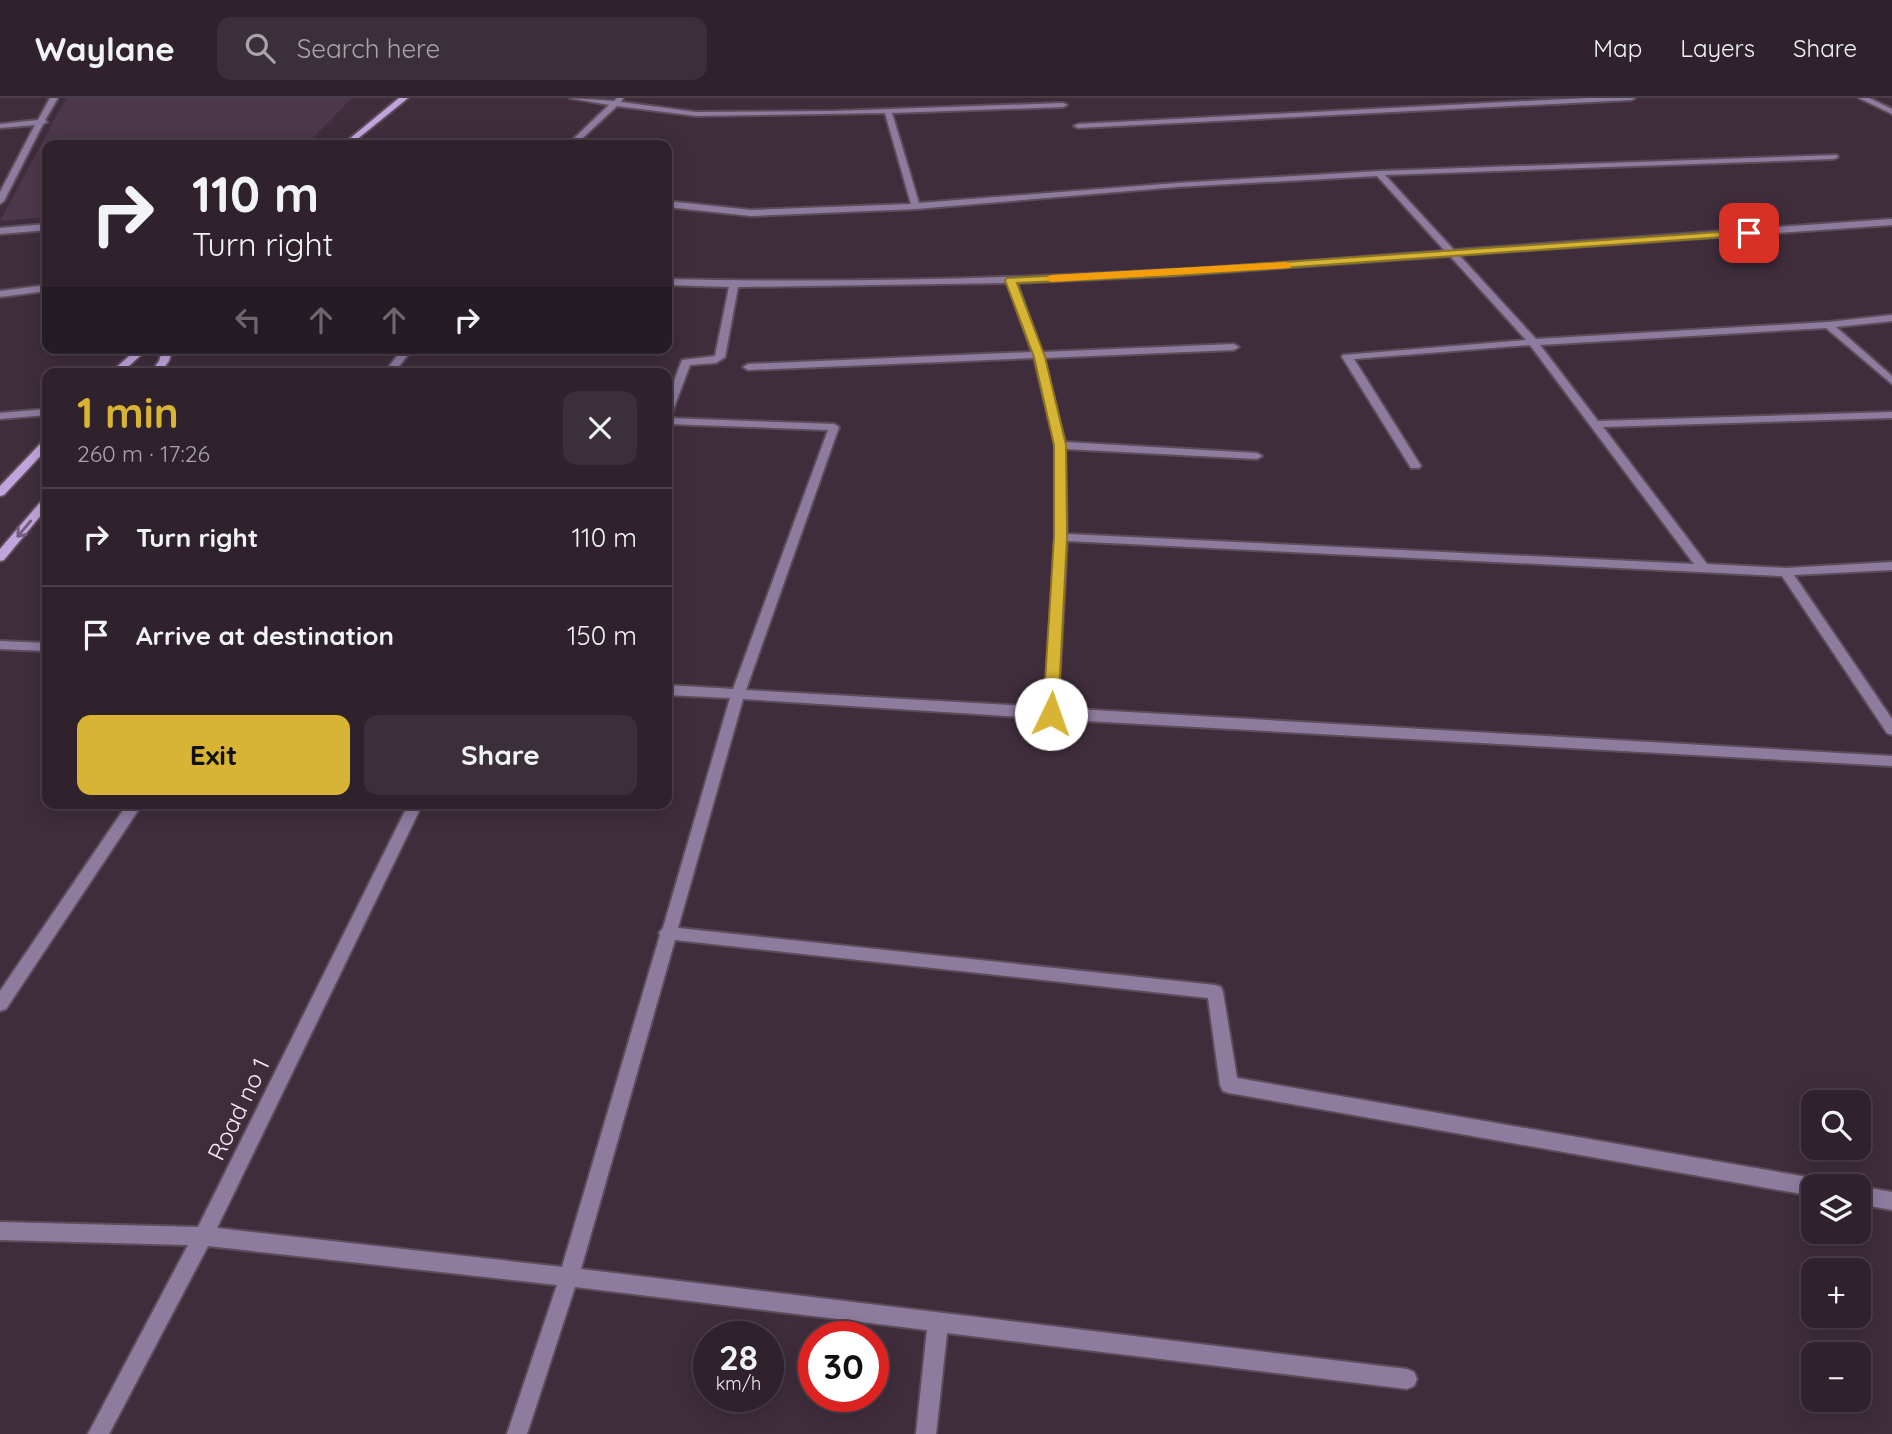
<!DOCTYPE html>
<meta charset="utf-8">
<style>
:root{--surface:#2f222d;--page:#3b2f39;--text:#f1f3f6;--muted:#a7a4aa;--line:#4a3f49;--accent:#d8b434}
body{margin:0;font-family:Quicksand,sans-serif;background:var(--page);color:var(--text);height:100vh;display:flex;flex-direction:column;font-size:26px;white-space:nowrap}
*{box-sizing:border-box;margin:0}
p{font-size:23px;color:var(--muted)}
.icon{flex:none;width:38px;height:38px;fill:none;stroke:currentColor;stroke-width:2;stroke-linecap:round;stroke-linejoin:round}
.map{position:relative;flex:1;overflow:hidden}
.panel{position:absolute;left:42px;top:270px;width:630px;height:441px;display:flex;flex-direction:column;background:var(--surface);border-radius:14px;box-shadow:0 4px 18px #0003,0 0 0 2px var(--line)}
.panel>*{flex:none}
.top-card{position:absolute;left:42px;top:42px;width:630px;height:214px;border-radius:14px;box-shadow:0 4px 18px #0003,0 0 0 2px var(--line);background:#2f222d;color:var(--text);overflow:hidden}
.buttons{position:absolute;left:1801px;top:992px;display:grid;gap:14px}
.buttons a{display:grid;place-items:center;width:70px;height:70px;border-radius:14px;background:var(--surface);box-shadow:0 4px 18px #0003,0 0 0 2px var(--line);font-size:35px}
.speed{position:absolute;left:693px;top:1223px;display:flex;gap:14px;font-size:35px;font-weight:700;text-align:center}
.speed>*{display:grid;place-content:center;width:91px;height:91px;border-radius:50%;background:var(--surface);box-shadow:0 4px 18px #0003,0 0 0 2px var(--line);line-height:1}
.speed small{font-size:18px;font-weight:400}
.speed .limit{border:10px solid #d22;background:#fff;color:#111}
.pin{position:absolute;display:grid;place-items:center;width:60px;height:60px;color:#fff;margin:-30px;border-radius:14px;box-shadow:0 4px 10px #0006}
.me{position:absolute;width:77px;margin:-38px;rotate:3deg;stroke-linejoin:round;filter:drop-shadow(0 0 5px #0008)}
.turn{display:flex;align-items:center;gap:24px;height:147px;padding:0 35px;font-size:32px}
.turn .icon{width:91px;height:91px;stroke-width:2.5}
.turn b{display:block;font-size:49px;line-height:60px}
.lanes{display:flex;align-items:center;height:66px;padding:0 35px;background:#0003;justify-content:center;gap:35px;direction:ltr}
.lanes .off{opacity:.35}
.round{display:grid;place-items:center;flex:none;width:74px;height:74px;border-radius:14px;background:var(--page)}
.headline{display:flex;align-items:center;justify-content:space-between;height:119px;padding:0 35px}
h1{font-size:42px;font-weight:700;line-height:52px;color:var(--accent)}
.button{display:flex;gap:14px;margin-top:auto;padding:14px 35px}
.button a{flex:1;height:80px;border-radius:14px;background:var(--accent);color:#111;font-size:28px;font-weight:700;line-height:80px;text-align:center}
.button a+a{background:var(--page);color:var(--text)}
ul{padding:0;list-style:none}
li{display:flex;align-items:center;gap:21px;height:98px;padding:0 35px;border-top:2px solid var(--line)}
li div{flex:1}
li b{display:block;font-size:26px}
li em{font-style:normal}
header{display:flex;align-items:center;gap:42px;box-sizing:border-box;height:98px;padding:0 35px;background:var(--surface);border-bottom:2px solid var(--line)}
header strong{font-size:33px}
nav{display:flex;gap:38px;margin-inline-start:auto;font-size:24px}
.search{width:490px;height:63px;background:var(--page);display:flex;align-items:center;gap:18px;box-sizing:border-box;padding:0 24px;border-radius:14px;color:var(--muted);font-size:26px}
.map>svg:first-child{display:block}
</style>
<header>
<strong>Waylane</strong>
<div class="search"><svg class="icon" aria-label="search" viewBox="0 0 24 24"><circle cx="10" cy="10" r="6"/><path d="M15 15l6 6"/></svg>Search here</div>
<nav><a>Map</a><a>Layers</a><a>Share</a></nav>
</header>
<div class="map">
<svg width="1892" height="1336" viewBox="0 0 1892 1336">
<rect width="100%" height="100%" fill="#3f2d3c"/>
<path fill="#4d374a" d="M66,0H352L306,47H47V119L0,123Z"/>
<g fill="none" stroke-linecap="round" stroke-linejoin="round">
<defs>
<g id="street">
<path d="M50,0H58L45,22L47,24L43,26L4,103L0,106V94L35,27L0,30V26L38,22Z"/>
<path d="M570,0L614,3L617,0H623L621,4L696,14L835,13L1063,5L1067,7L1063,9L892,15L919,105L1177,85L1379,73L1837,57L1838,59L1834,61L1385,77L1454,152L1892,121V127L1459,157L1536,241L1828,224L1892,217V223L1836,229L1892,278V286L1826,230L1540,247L1598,323L1892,314V320L1603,329L1707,466L1786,470L1892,464V472L1794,477L1892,621V637L1887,635L1782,478L1067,443L1058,610L1892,658V668L1051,621L743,601L678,830L1215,887L1221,889L1223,894L1237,980L1813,1080L1819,1083L1822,1088H1813V1098L1229,995L1223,993L1220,987L1208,900L675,842L581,1171L1407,1271L1414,1274L1417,1281L1414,1288L1407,1291L947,1235L936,1336H916L927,1232L575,1189L527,1336H507L557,1187L208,1148L109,1336H88L188,1147L0,1142V1124L198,1129L409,705H423L217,1130L562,1169L660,837L659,835L663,830L730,600L667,597V587L733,591L828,332L667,326V320L834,326L839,329L746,592L1045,609L1055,439V347L1034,260L748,272L743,269L748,266L1032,254L1007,185L738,189L725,259L716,265L690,267L672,315L667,318V302L682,262L715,258L729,189L667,187V181C833,185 999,181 1165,172C1258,168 1352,159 1445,153L1377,78L1177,89L916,111L751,118L667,109V103L751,112L911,106L885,15L696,18L617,8L575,47H567L609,7ZM1450,158L1526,242L1343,257L1342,259L1411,370H1419L1421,368L1354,261L1530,247L1694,466L1067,436L1065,351L1257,361L1262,358L1257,355L1065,344L1044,260L1234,252L1239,249L1234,246L1042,254L1017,185L1168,178Z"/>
<path d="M1587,0H1635L1631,2L1078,30L1074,28L1078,26Z"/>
<path d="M1859,0H1869L1892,11V16Z"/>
<path d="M47,126V132L0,136V130Z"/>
<path d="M47,187V193L0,199V193Z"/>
<path d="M403,250H413L394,275H384Z"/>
<path d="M47,311V317L0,321V315Z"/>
<path d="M0,543L47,545V553L0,551Z"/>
<path d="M128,705H143L6,911L0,913V893Z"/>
<path d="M1857,1088H1858L1892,1094V1112L1858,1106Z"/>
</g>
<g id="secondary">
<path d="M399,0H408L350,47H342Z"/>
<path d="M138,250H149L121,275H110Z"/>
<path d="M163,250H173L169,263L160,275H150L159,263Z"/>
<path d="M47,342V351L4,397L0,398V388L43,343Z"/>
<path d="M47,400V410L4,462L0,463V451L43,401Z"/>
</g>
</defs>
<use href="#street" stroke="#5d4c5a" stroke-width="4"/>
<use href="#secondary" stroke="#5d4c5a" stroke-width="4"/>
<use href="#street" fill="#8e7c9f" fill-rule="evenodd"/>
<use href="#secondary" fill="#c1a4dc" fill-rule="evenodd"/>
</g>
<defs><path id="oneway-shaft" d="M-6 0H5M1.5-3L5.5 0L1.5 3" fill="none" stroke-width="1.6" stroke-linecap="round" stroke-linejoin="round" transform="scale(1.75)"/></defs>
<use stroke="#735d7c" href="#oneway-shaft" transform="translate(24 431) rotate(130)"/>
<path fill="#d8b434" stroke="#8c7522" stroke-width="2" d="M1749,132L1752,133V137L1168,178L1017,185L1045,259L1066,347L1067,439L1058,616L1056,620H1045L1043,616L1054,439V347L1034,259L1005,182L1007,180L1168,172Z"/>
<path fill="#f59e0b" d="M1286,164L1292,167L1290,170L1051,184L1045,180L1051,177Z"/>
<g text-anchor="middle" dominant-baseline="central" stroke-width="5" stroke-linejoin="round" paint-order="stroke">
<g font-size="24" fill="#f8ecf6" stroke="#3f2d3c">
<text transform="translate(238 1011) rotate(-64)">Road no 1</text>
</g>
</g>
</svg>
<div class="buttons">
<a><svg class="icon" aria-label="search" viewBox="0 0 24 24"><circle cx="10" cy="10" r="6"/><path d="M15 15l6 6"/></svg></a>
<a><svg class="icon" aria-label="layers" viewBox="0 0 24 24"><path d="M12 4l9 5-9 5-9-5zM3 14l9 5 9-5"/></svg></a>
<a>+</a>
<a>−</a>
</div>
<div class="speed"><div>28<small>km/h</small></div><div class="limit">30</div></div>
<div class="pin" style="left:1749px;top:135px;background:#d93025"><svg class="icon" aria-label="arrive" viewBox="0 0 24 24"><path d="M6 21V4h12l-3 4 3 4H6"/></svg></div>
<svg class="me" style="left:1051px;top:616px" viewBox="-20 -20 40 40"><circle r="19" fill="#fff"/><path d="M0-13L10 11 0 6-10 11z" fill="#d8b434"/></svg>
<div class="top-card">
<div class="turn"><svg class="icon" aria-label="right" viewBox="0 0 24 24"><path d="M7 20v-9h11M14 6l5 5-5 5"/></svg><div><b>110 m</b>Turn right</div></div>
<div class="lanes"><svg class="icon off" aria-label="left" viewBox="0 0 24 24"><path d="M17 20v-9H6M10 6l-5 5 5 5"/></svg><svg class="icon off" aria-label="ahead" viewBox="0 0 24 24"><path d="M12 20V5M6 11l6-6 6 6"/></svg><svg class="icon off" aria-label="ahead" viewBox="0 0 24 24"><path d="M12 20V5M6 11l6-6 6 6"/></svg><svg class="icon" aria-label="right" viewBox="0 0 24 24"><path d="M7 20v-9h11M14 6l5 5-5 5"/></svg></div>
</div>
<section class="panel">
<div class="headline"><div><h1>1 min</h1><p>260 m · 17:26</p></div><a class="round"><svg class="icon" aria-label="close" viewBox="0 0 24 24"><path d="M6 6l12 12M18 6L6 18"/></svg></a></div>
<ul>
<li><svg class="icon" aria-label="right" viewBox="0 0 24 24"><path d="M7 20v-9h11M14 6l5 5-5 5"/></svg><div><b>Turn right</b></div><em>110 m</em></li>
<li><svg class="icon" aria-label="arrive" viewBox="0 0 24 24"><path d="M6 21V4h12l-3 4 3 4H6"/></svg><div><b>Arrive at destination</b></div><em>150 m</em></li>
</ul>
<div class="button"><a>Exit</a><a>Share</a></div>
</section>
</div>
